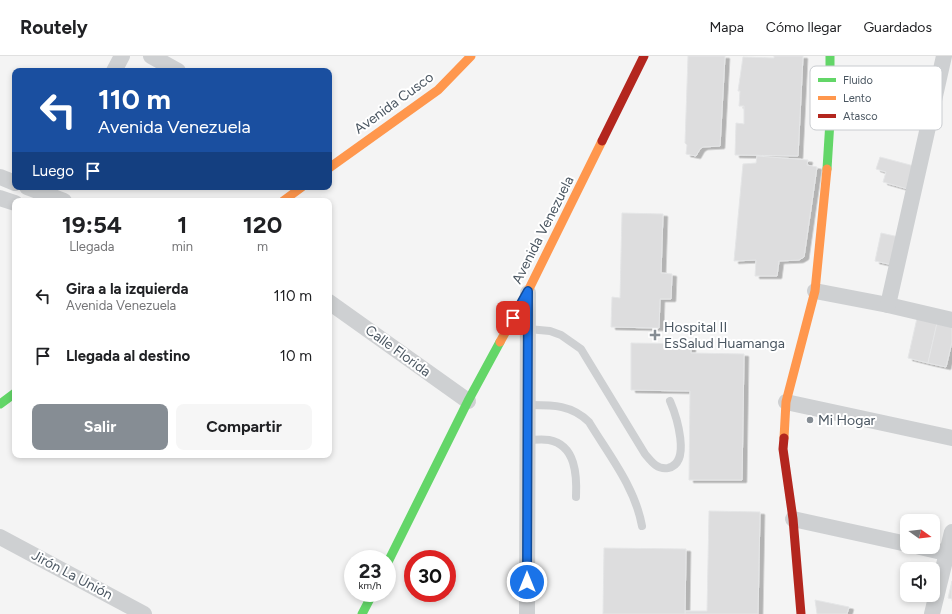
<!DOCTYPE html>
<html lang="es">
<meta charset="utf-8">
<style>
:root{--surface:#fff;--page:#f6f6f6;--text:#202124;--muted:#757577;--line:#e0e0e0;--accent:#868d94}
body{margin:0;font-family:Figtree,sans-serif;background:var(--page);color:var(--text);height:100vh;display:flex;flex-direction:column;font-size:15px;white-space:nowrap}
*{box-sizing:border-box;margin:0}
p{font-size:13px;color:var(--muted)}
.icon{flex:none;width:22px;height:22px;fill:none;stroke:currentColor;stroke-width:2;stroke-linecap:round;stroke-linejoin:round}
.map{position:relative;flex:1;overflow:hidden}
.side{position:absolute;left:12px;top:142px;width:320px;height:260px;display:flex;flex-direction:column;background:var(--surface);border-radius:8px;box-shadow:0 2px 6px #0003}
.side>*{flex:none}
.guide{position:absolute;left:12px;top:12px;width:320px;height:122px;border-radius:8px;box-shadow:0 2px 6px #0003;background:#1a4fa0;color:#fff;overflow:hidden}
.needle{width:26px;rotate:105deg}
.buttons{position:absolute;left:900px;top:458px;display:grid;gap:8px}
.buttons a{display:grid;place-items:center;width:40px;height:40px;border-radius:8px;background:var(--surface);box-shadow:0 2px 6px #0003;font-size:20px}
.speed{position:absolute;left:344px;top:494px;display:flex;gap:8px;font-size:20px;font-weight:700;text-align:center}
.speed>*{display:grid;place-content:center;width:52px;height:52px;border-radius:50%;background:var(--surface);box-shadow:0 2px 6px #0003;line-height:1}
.speed small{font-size:10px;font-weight:400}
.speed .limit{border:6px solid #d22;background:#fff;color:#111}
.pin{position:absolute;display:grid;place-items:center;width:34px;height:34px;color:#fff;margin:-17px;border-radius:8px;box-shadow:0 2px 6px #0006}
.me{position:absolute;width:44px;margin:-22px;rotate:0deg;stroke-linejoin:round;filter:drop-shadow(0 0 3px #0008)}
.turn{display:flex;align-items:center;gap:14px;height:84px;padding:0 20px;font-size:18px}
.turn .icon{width:52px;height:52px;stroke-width:2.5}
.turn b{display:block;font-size:28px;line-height:34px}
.then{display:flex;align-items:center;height:38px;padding:0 20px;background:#0003;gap:8px;font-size:15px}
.eta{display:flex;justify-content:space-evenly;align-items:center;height:68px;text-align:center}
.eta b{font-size:24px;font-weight:700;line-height:28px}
.button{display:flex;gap:8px;margin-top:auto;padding:8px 20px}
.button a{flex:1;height:46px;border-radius:8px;background:var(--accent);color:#fff;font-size:16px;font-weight:700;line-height:46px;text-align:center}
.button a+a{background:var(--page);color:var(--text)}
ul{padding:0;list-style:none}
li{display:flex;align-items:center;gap:12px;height:60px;padding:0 20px}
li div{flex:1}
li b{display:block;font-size:15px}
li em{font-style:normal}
header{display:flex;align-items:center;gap:24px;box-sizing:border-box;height:56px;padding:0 20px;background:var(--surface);border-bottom:1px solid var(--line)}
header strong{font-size:19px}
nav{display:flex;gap:22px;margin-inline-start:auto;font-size:14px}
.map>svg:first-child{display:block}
</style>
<header>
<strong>Routely</strong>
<nav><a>Mapa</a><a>Cómo llegar</a><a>Guardados</a></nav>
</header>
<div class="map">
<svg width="952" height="558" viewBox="0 0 952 558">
<defs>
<filter id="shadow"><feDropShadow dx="4.5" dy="2.5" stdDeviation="0" flood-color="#0004"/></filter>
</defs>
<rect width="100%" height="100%" fill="#f4f4f4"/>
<g fill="#ddddde" stroke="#e5e6e7" filter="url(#shadow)">
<path d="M688,0H725L720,90L703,91L700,93L696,100L686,98L687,89L685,87Z"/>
<path d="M774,0H803L798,100L735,99L736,67L744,68V50H739L740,35H738L743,1L774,2Z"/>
<path d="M757,100L808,104L807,109L817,111L804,201L799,204L779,205L777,220H755L756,204L734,205L743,108L756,107Z"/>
<path d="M880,101L914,110L908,133L883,126L886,116L876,113Z"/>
<path d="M622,157L663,158L661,217L672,218L671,243H660L659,272L611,271L612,241L620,242Z"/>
<path d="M881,177L899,181L893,209L875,205Z"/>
<path d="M917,262L937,267L928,307L908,302Z"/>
<path d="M937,267L952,270V286L946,311L928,307Z"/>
<path d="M631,287L691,288V297L744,298L742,424H689L690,335L631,334Z"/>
<path d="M709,455L760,456L758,558H685V555H707Z"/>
<path d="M604,492L686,493L685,558H603Z"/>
<path d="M952,525V543L948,542Z"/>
<path d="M815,544L849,551L847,558H817Z"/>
</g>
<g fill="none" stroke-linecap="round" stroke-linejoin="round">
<g stroke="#ced0d2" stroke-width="8">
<path d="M528,273L550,275L561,279L581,293L645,398C651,405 657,414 668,412C692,407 676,359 670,345"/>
<path d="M527,349C551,349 571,348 589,366C609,399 635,431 642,470"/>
<path d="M527,384C534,384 542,383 549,384C576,389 577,420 576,441"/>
</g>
<g stroke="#ced0d2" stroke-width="16">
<path d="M151,0L178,15"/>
<path d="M114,15L122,0"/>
<path d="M0,121L15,127"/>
<path d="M27,131L64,145"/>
<path d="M0,142L15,147"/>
<path d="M815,235L888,249L952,264"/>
<path d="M329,246L468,345"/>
<path d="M888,249L944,0"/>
<path d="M786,346L952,382"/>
<path d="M793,463L907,488"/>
<path d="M0,481L144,558"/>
<path d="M920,491L946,497"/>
<path d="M527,558L528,237"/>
<path d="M932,558L952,476"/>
</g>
<g stroke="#63d668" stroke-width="9">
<path d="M827,113L830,65V0"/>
<path d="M0,348L15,337"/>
<path d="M387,508L468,345L500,286"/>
<path d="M362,558L373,537"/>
</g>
<g stroke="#ff974d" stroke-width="9">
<path d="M329,112L438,34L471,0"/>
<path d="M283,145L302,131"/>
<path d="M500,286L528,235L602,85"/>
<path d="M784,382L786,346L815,235L827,113"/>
</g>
<g stroke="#b3261e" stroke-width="9">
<path d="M602,85L644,0"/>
<path d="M784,382L783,393L793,463L801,558"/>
</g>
</g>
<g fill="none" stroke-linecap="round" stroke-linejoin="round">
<defs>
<path id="route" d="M513,262L528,235L527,526"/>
</defs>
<use href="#route" stroke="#114b97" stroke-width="10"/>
<use href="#route" stroke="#1a73e8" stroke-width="7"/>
</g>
<g fill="#868d94" stroke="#fff" stroke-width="1.5">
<path d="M653 273h4v4h4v4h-4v4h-4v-4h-4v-4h4z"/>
<circle cx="810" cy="364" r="4"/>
</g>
<g text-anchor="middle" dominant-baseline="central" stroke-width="4" stroke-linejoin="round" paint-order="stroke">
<g font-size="14" fill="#4a5661" stroke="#fff">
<text transform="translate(394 47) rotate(-36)">Avenida Cusco</text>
<text transform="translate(543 174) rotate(-63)">Avenida Venezuela</text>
<text transform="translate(398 295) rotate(36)">Calle Florida</text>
<text transform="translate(72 519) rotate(28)">Jirón La Unión</text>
</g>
<g font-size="14" fill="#4a5661" stroke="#fff" text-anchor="start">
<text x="664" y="271">Hospital II<tspan x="664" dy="16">EsSalud Huamanga</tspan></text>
<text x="818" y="364">Mi Hogar</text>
</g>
</g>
<rect x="810" y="10" width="132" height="64" rx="6" fill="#fff" stroke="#c9ccd0" stroke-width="1"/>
<rect x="818" y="22" width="18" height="4" fill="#63d668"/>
<rect x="818" y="40" width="18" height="4" fill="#ff974d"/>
<rect x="818" y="58" width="18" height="4" fill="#b3261e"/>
<g font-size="11" fill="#4a5661">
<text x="843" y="28">Fluido</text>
<text x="843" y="46">Lento</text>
<text x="843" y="64">Atasco</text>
</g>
</svg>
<div class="buttons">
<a><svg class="needle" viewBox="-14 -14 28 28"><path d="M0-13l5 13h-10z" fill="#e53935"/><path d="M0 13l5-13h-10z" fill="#757577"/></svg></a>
<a><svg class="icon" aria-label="sound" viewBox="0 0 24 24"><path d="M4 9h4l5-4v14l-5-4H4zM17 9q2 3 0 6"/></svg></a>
</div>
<div class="speed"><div>23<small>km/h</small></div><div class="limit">30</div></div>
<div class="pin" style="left:513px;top:262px;background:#d93025"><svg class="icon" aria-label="arrive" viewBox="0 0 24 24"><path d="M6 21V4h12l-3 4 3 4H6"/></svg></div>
<svg class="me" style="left:527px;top:526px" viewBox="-20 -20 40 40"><circle r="17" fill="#1a73e8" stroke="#fff" stroke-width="3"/><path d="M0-11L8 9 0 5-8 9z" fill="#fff"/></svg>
<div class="guide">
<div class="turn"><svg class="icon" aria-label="left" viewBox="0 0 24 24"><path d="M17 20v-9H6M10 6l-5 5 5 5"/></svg><div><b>110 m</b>Avenida Venezuela</div></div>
<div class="then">Luego<svg class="icon" aria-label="arrive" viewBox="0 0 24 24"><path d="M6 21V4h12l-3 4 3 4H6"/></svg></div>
</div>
<section class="side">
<div class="eta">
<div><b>19:54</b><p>Llegada</p></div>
<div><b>1</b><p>min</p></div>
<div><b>120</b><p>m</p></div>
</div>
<ul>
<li><svg class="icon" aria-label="left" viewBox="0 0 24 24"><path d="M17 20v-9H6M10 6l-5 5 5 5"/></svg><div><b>Gira a la izquierda</b><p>Avenida Venezuela</p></div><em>110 m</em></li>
<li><svg class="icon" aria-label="arrive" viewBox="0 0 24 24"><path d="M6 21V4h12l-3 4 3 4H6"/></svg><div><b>Llegada al destino</b></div><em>10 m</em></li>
</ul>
<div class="button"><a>Salir</a><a>Compartir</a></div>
</section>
</div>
